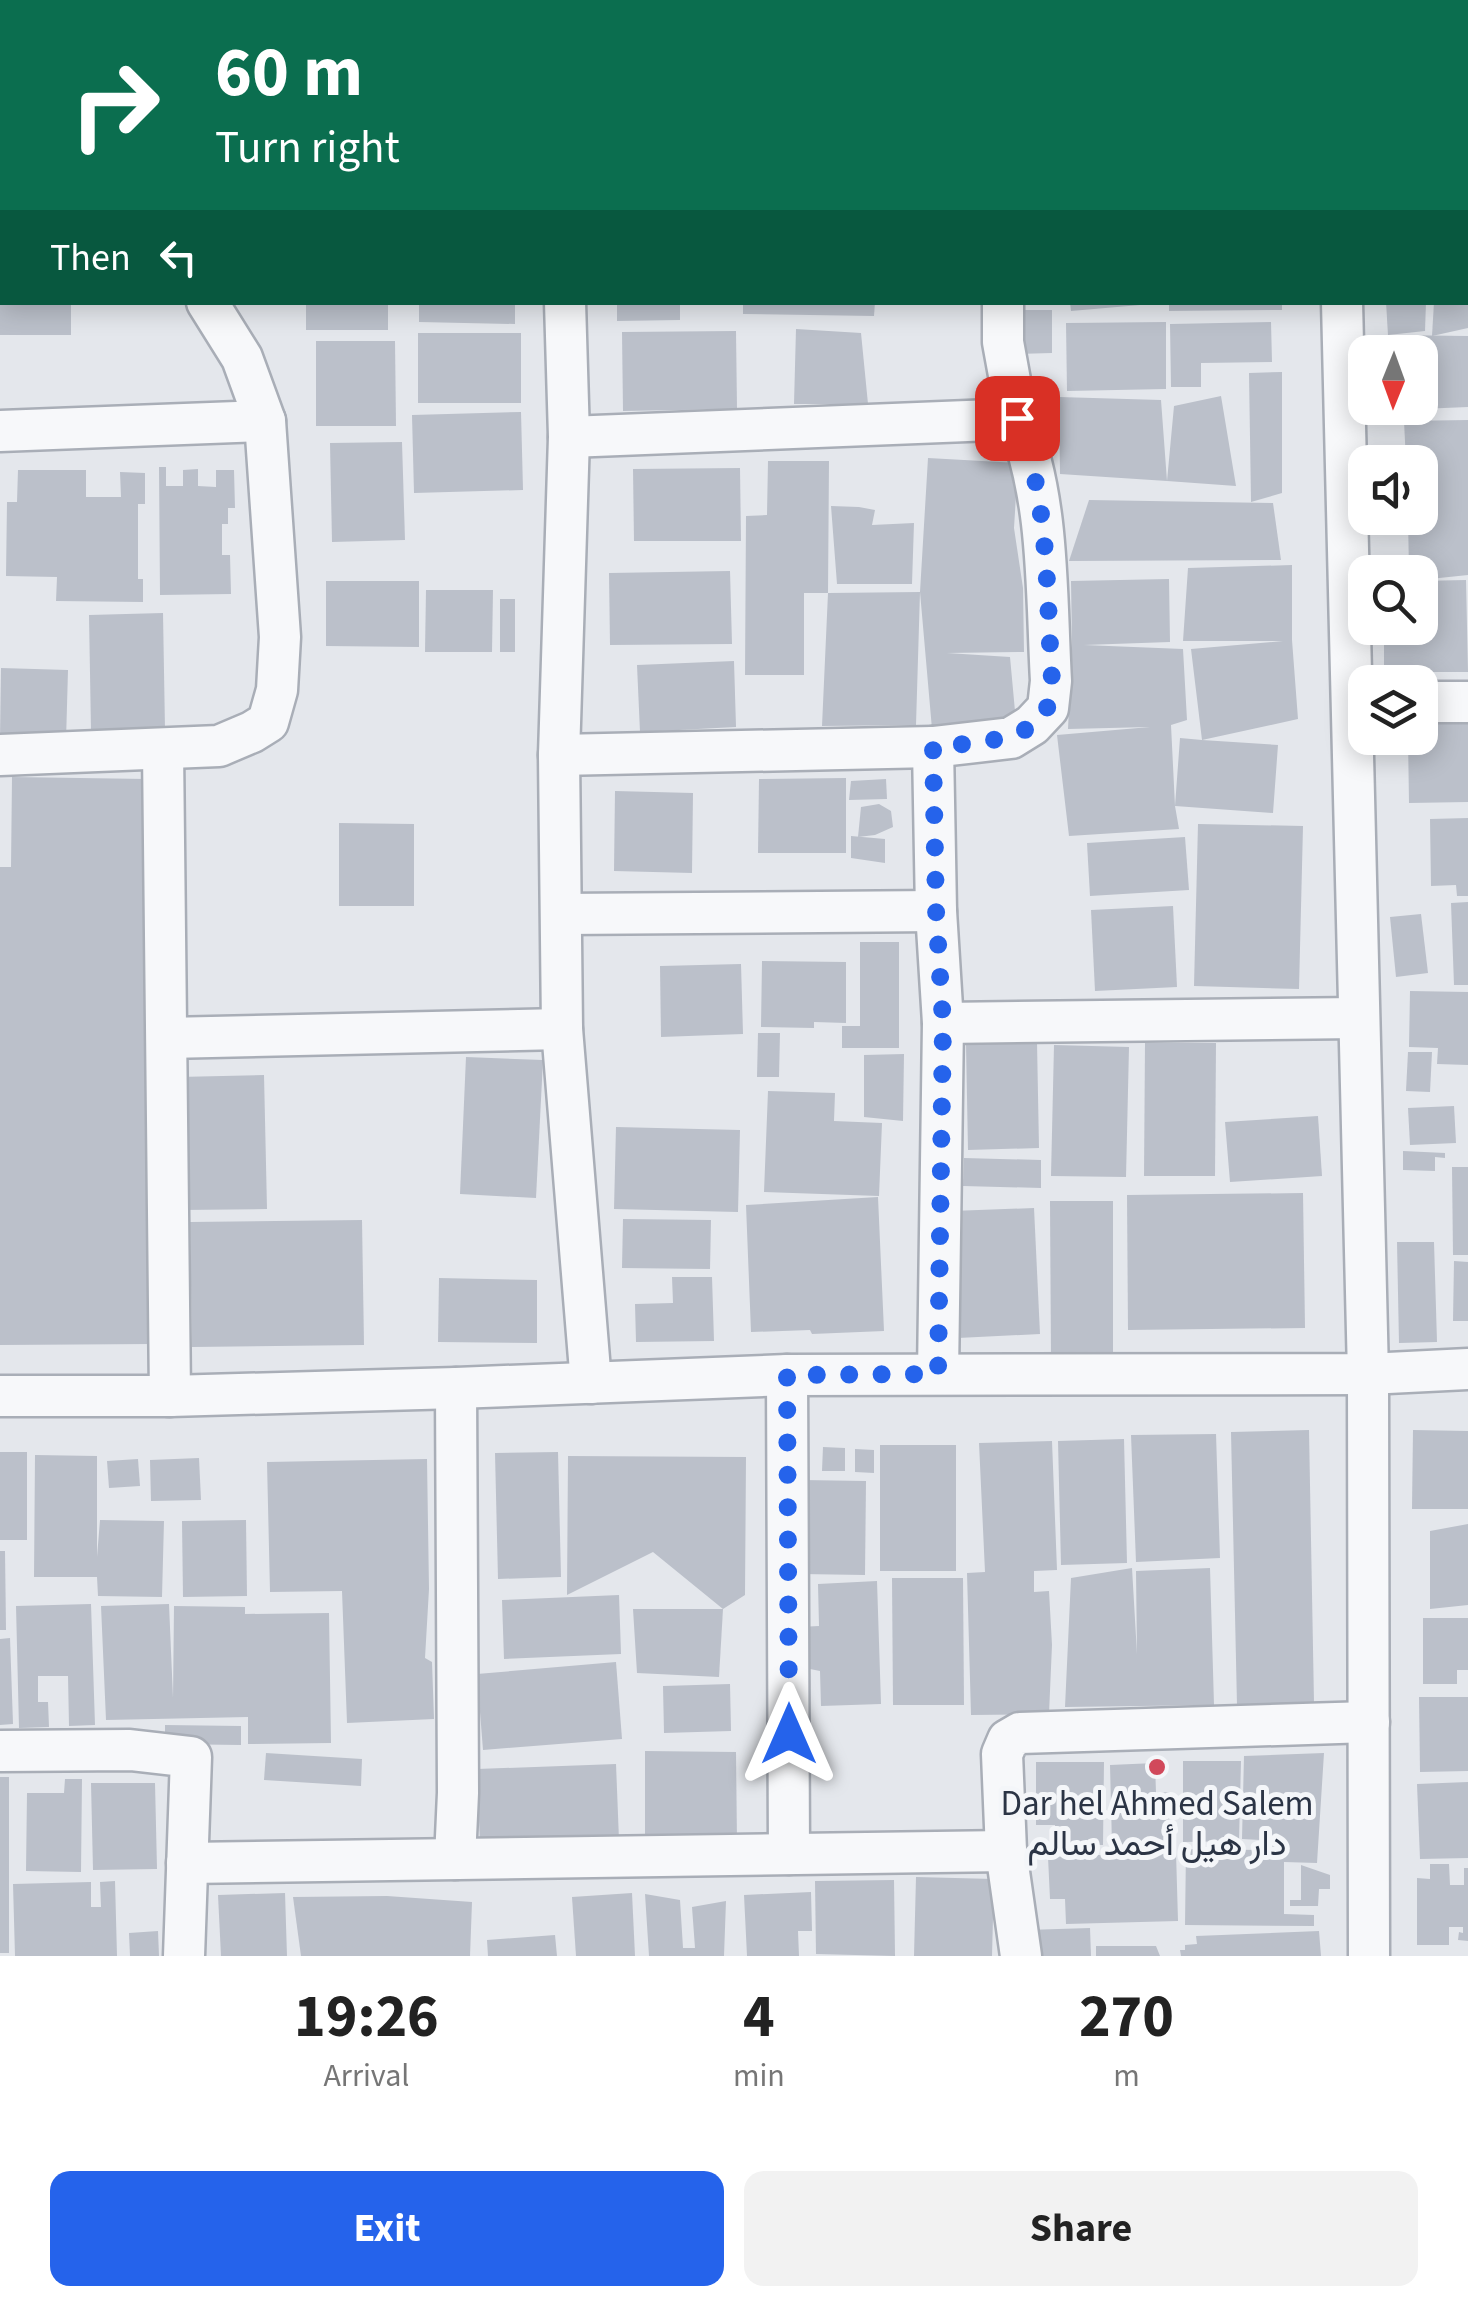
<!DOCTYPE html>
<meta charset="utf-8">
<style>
:root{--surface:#fff;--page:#f2f2f2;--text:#222;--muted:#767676;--accent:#2563eb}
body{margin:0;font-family:"Source Sans 3",Vazirmatn,sans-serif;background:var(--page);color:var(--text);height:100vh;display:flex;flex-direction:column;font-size:38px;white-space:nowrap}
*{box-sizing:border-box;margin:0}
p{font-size:32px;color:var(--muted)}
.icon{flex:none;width:55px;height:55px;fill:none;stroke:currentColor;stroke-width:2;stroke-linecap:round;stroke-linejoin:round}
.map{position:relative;height:1956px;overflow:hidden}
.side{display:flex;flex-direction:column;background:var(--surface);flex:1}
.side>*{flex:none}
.guide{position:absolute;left:0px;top:0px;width:1470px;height:305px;box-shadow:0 5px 25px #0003;background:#0b6e4f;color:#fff;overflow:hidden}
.needle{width:65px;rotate:181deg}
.fabs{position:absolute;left:1348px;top:335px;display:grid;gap:20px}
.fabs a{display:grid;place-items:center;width:90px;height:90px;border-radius:20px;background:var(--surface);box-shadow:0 5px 25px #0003;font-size:50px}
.pin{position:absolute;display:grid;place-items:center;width:85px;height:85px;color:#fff;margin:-42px;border-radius:20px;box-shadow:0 5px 15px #0006}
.me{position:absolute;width:110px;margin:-55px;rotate:0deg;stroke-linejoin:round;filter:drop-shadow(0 0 8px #0008)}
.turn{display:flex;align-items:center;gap:35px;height:210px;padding:0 50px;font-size:45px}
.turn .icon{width:130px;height:130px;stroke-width:2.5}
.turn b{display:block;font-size:70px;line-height:85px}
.then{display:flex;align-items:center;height:95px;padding:0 50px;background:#0003;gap:20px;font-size:38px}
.eta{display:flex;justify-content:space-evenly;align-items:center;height:170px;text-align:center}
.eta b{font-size:60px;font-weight:700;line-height:70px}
.primary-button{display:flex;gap:20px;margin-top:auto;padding:20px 50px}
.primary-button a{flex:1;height:115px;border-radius:20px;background:var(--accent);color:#fff;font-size:40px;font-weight:700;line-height:115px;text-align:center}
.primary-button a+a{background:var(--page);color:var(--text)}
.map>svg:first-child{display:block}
</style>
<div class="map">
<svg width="1468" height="1956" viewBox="0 0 1468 1956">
<rect width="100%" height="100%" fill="#e4e7ec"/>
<g fill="#bbc0ca">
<rect x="0" y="302" width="71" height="33"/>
<rect x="306" y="302" width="82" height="28"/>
<path d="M419,302H515V324L419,322Z"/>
<path d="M617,302H680V320L617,321Z"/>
<path d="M743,302H875L874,316L743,314Z"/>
<path d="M1070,302H1140V305L1071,311Z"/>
<path d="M1169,302H1282V310L1169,311Z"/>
<path d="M1386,302H1426L1425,331L1388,335Z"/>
<path d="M1434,302H1468V328L1432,336Z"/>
<path d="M1016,310H1052V353L1017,354Z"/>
<path d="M1166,322V389L1067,391L1066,323Z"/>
<path d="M1271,322L1272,362L1201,363V387H1171L1170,324Z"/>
<path d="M796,329L861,333L868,404H794Z"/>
<path d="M736,331L737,409L623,411L622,332Z"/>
<rect x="418" y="333" width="103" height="70"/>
<path d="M1388,335L1468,336V407L1420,409V352H1392Z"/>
<path d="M316,341H395L396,426H316Z"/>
<path d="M1282,372V493L1251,502L1249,373Z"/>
<path d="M1221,396L1236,486L1167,481L1060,474L1059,397L1161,400L1167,481L1174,406Z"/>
<path d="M521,412L523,490L414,493L412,415Z"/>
<path d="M1468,420V575L1420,580V572H1409L1408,518H1420V462H1406L1404,421Z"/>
<path d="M402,442L405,540L332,542L330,443Z"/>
<path d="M928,458L1018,463L1014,528L1023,588L1024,652L947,653L1010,657L1016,722L932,729L920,592L916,725L822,726L828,593L920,592Z"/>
<path d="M768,461H829L828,593H804V675H745L746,516L767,515Z"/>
<path d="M159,467H166V486H183V470L198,469V486L216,487V470H234L235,508H228V524H222V555H230L231,594L160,595Z"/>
<path d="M740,468L741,541H634L633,469Z"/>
<path d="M18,470H86V497H121L120,472L145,473V504H138V579H143V602L56,601L57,577L6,576L7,502H17Z"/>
<path d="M1089,500L1273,503L1281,560L1069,561Z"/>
<path d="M831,506L859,507L875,510L872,525L914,523L912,584H837Z"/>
<path d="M1292,565V640L1298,719L1202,740L1278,745L1273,813L1175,806L1179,829L1069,836L1057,735L1150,727L1068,729L1072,644L1071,581L1169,579L1170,642L1084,645L1183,649L1187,720L1171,725L1175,806L1180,738L1202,740L1191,649L1283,641H1183L1188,568Z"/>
<path d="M730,571L732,644L610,645L609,573Z"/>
<path d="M1466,580L1468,672H1384V628H1420V581Z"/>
<path d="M326,581H419V647L326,646Z"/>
<path d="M426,590H493L492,652H425Z"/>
<rect x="500" y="599" width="15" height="53"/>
<path d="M163,613L165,730L91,731L89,615Z"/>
<path d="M734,661L736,727L640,732L637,665Z"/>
<path d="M1,668L68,670L66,741L0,739Z"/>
<path d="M1468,718V802L1409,803L1408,738H1420V719Z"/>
<path d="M12,777L147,779L153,1344L0,1345V867H11Z"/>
<path d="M846,778V853H758L759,779Z"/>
<path d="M886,779L887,799L849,800L851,781Z"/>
<path d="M615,791L693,793L692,873L614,871Z"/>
<path d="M879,804L891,811L893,827L875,835L858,837L861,807Z"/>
<path d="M1468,818V896H1457L1456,885L1431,886L1430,819Z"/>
<path d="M339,823L414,824V906H339Z"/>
<path d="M1198,824L1303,826L1299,989L1194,986Z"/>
<path d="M851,836L885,839V863L851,858Z"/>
<path d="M1185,837L1189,890L1090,896L1087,843Z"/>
<path d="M1468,902V985H1454L1451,903Z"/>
<path d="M1173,906L1177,987L1095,991L1091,910Z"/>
<path d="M1421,914L1428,973L1396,977L1390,917Z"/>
<path d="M860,942H899V1048H842V1026H860Z"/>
<path d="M762,961L846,962V1023L814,1022V1028L761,1027Z"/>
<path d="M741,964L743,1034L661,1037L660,966Z"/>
<path d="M1410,991L1468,992V1065L1437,1064L1438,1048L1409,1047Z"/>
<path d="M758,1033H780L779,1077H757Z"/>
<path d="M1037,1042L1039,1148L968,1150L966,1044Z"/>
<path d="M1145,1043H1216L1215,1176H1144Z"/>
<path d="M1054,1045L1129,1047L1126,1177L1051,1176Z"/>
<path d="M1408,1052H1432L1430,1092L1406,1091Z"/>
<path d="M904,1054L903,1121L864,1117V1055Z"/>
<path d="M466,1057L543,1060L536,1198L460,1194Z"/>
<path d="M264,1075L267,1209L182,1210L178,1077Z"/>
<path d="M768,1091L835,1093L834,1121L882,1123L879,1196L764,1192Z"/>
<path d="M1454,1106L1456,1143L1410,1145L1408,1108Z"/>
<path d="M1318,1116L1322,1176L1230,1182L1225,1122Z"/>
<path d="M616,1127L740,1130L738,1212L614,1209Z"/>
<path d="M1403,1151L1445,1153V1158L1435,1157V1171L1403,1170Z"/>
<path d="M964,1158L1041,1160V1188L963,1186Z"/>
<path d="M1452,1167H1468V1255H1453Z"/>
<path d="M1303,1193L1305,1328L1128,1330L1127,1195Z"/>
<path d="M878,1197L884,1331L812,1334L810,1330L751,1332L746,1205Z"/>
<path d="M1050,1201H1113V1358H1051Z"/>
<path d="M1034,1208L1040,1334L958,1338L952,1211Z"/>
<path d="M623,1219L711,1220L710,1269L622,1268Z"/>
<path d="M362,1220L364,1345L192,1347L190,1222Z"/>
<path d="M1397,1242H1434L1437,1342L1399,1343Z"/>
<path d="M1454,1261L1468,1262V1321H1453Z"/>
<path d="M672,1277H712L714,1341L636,1342L635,1304L673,1303Z"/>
<path d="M439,1278L537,1280V1343L438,1342Z"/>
<path d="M1309,1430L1314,1703L1237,1705L1231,1432Z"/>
<path d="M1413,1430L1468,1431V1509H1412Z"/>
<path d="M1216,1434L1220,1558L1136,1562L1131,1435Z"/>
<path d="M1124,1439L1127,1563L1061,1565L1058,1441Z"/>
<path d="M1052,1441L1057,1570L1034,1571V1592L1049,1591L1052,1645L1049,1714L971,1715L967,1573L985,1572L979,1443Z"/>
<rect x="880" y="1445" width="76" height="126"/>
<path d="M823,1447L845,1448V1471H822Z"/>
<path d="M855,1449L874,1450V1473L855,1472Z"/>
<rect x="0" y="1452" width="27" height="88"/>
<path d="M558,1452L561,1577L498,1579L495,1453Z"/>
<path d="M35,1455L97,1456V1557L100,1520L164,1521L162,1597L98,1596L97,1577H34Z"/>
<path d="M568,1456L746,1457L745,1595L723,1609L653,1552L567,1595Z"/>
<path d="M199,1458L201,1500L151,1501L150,1460Z"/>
<path d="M138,1459L140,1486L109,1488L107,1461Z"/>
<path d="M427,1459L429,1589L425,1658L432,1662L434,1719L347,1723L342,1591L270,1592L267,1462Z"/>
<path d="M802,1480L866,1481L865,1575L801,1574Z"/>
<path d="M246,1520L247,1596L183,1597L182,1521Z"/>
<path d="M1468,1524V1605L1430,1609V1531Z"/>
<path d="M0,1551H5L6,1630H0Z"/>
<path d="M1132,1568L1137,1654L1136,1571L1210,1568L1214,1705L1065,1707L1071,1578Z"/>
<path d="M892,1578H963L964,1705H893Z"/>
<path d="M877,1581L881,1704L821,1706L820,1671L800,1667L799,1627L819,1626L818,1584Z"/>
<path d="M619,1595L621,1654L504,1659L502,1600Z"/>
<path d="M91,1604L95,1725L69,1726L68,1676H38V1702H48L49,1727L19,1728L16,1606Z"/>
<path d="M169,1604L173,1698L174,1606L245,1607V1614L329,1613L331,1743L248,1744V1717L106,1720L101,1606Z"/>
<path d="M633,1609H723L719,1677L637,1673Z"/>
<path d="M1423,1618H1468V1670H1457V1684H1423Z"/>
<path d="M10,1638L13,1724L0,1725V1639Z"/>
<path d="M616,1662L622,1739L483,1750L477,1674Z"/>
<path d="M730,1684L731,1731L664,1733L663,1686Z"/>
<path d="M1419,1697H1468V1771L1420,1772Z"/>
<path d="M165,1725L241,1726V1745L165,1744Z"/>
<path d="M645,1751L736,1752L737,1844L645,1843Z"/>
<path d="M266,1753L362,1759L361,1786L264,1780Z"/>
<path d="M1324,1753L1317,1863L1284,1862V1914L1314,1915V1926L1185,1925L1186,1849L1260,1850V1840L1242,1839L1244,1756Z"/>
<path d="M1183,1761H1241L1239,1841L1183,1842Z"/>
<path d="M1036,1762H1104L1103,1845L1055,1844V1825H1036Z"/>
<path d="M1155,1763L1156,1793L1171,1792L1173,1843L1112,1845L1110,1765Z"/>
<path d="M616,1764L619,1840L480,1845L477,1769Z"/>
<rect x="0" y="1777" width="9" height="176"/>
<path d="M65,1779H82L81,1872L26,1871L27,1793H64Z"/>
<path d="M1468,1782V1858L1420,1859L1417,1784Z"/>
<path d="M91,1783H155L157,1869L93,1870Z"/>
<path d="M1176,1852L1178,1921L1066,1924L1065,1899H1050L1048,1857Z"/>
<path d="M1430,1864H1449L1450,1885H1464V1868H1468V1941L1458,1940L1459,1932L1463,1933V1927H1449V1945H1417V1878L1430,1879Z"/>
<path d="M1301,1865L1330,1875V1889H1319L1318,1906H1290V1900H1301Z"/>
<path d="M916,1877L994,1879L992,1956H914Z"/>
<path d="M894,1880L895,1956L816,1954L815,1881Z"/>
<path d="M115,1881L117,1956H15L13,1884L91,1882V1907H101L100,1882Z"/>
<path d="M811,1892L812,1931H798L799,1956H747L744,1895Z"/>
<path d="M285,1893L287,1956H221L218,1895Z"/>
<path d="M632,1893L635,1956H576L572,1897Z"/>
<path d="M645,1894L680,1900L683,1948H695L692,1907L726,1901L724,1956H649Z"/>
<path d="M387,1896L472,1902L470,1956H301L293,1897Z"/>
<path d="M1090,1928L1091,1956H1026V1930Z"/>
<path d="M158,1931L159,1956H130L129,1933Z"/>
<path d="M1319,1931L1321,1956H1181L1180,1950H1185V1945L1197,1944L1196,1936Z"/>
<path d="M555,1935L557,1956H488L487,1940Z"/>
<path d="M1096,1946H1156L1160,1956H1096Z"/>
</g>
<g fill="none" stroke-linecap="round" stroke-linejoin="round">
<defs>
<g id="minor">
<path d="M153,0V2"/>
<path d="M554,0L555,2"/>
<path d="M907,0V2"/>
<path d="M1336,0V2"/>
<path d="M565,302L569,437L559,755L562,1029L591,1383"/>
<path d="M1003,302V342L1017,419"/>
<path d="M1342,302L1368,1374L1369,1956"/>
<path d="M0,431L265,421"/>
<path d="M1420,702H1468"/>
<path d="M933,747L936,911L943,1023L938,1374"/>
<path d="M163,749L170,1396"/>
<path d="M0,755L219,746L252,732L268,722L277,690L280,637L265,421L242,358L207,302"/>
<path d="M559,755L933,747L1011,738L1032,725L1048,708L1051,681C1046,593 1050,501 1017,419L569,437"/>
<path d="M562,914L936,911"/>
<path d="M943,1023L1358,1018"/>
<path d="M167,1038L562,1029"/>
<path d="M787,1375L789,1854"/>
<path d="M0,1396H170L456,1388L787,1375L1368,1374L1468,1369"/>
<path d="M0,1751L130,1750L191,1757L184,1956"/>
<path d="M455,1859L458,1793L456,1388"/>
<path d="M187,1863L1006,1851"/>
<path d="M1021,1956L1006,1851L1002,1754L1008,1740L1020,1733L1369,1722"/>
</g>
</defs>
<use href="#minor" stroke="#a9aeb7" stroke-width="45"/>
<use href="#minor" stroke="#f7f8fa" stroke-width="40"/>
</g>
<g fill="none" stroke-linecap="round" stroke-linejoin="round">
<path stroke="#2563eb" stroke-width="18" stroke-dasharray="0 32.4" d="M789,1734L787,1375L938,1374L943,1023L936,910L933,747C966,743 1037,743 1048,705C1051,697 1051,688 1052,680C1046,593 1050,501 1017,418"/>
</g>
<circle fill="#d1495b" stroke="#f4f6f9" stroke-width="4" cx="1157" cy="1767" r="10"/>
<g text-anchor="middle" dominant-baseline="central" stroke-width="10" stroke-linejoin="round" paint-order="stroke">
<g font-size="35" fill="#2b3445" stroke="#f4f6f9">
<text x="1157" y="1804">Dar hel Ahmed Salem<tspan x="1157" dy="40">دار هيل أحمد سالم</tspan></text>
</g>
</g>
</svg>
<div class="fabs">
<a><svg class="needle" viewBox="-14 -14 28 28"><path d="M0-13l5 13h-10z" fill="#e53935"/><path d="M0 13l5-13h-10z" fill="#767676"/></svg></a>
<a><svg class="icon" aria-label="sound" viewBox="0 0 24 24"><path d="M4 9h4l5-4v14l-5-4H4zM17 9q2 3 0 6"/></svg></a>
<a><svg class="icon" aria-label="search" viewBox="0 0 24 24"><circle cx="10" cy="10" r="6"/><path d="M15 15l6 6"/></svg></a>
<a><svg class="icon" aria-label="layers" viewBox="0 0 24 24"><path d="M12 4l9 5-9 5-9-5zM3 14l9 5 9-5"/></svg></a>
</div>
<div class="pin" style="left:1017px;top:418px;background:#d93025"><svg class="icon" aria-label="arrive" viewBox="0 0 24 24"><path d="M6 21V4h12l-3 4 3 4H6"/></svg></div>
<svg class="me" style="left:789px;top:1734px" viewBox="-20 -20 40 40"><path d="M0-17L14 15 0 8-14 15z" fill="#2563eb" stroke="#fff" stroke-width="4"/></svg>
<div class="guide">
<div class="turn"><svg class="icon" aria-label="right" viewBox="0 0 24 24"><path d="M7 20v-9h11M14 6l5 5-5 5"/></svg><div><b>60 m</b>Turn right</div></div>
<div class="then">Then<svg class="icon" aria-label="left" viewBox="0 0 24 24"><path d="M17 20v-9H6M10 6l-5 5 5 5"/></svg></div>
</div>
</div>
<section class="side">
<div class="eta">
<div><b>19:26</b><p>Arrival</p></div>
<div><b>4</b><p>min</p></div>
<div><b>270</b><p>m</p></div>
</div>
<div class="primary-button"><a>Exit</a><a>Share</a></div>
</section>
